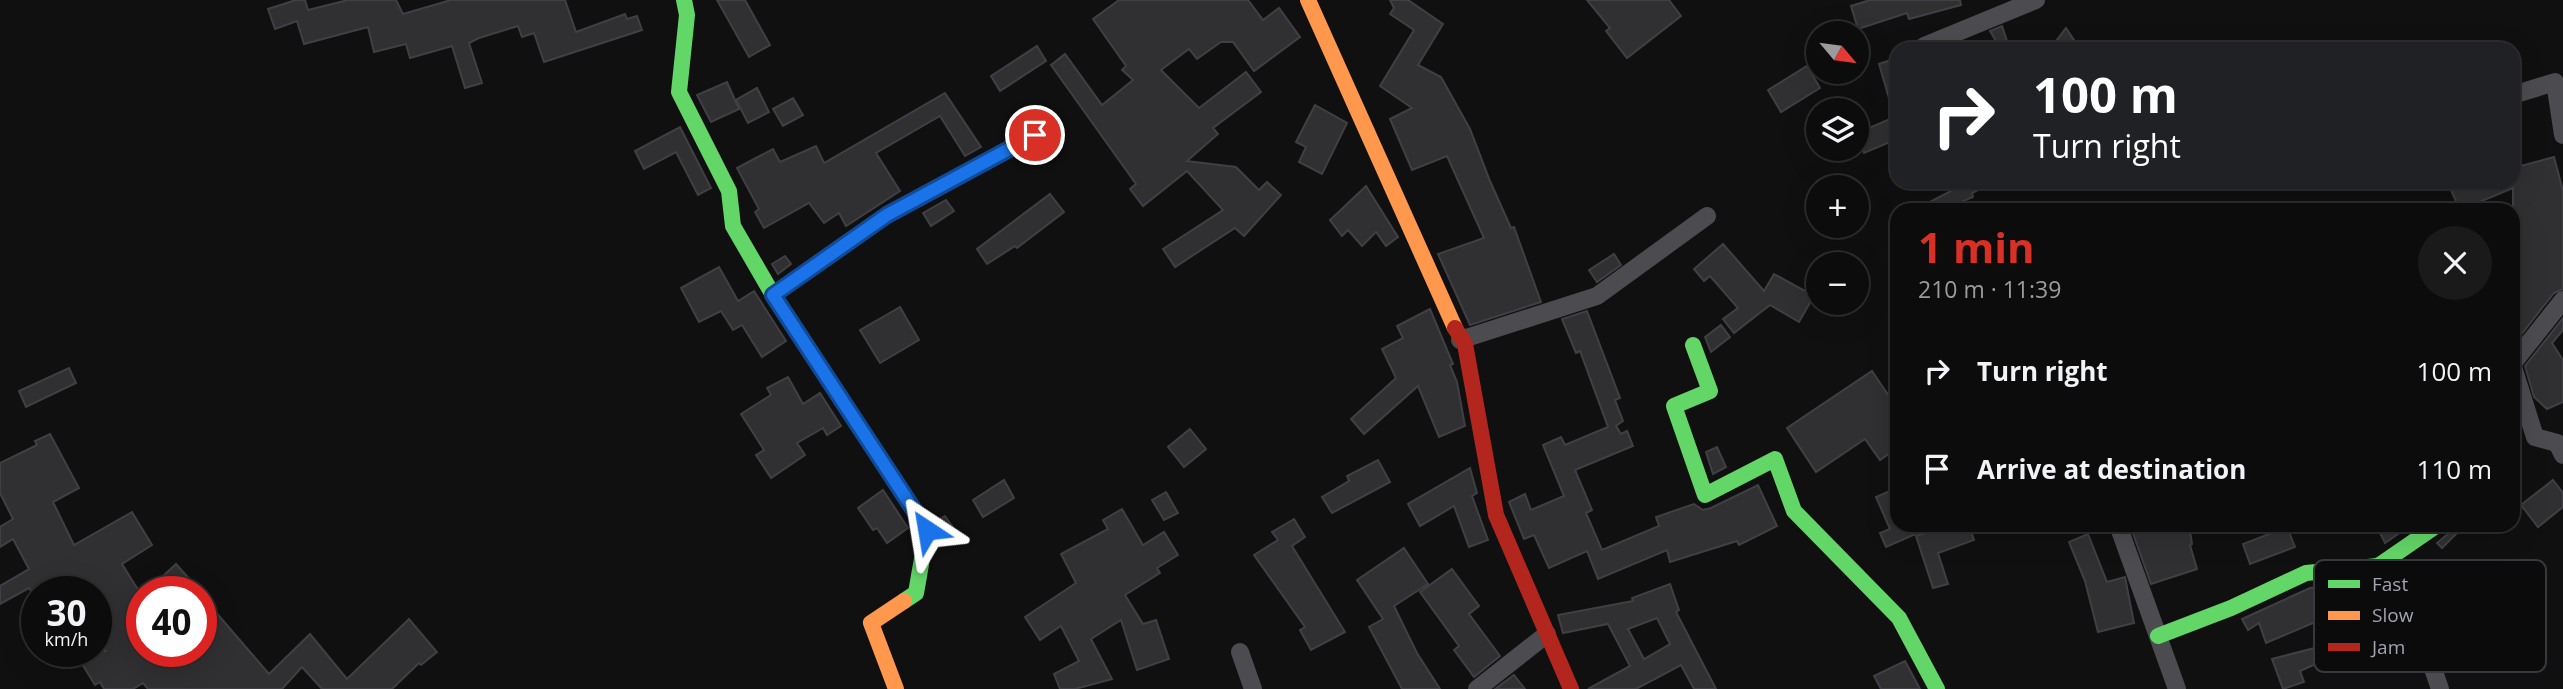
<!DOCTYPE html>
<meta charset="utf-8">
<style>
:root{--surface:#0c0c0c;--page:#1a1a1a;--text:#f1f3f6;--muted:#9a9b9d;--line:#2c2c2d;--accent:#d93025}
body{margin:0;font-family:"Open Sans",sans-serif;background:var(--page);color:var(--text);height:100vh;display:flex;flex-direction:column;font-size:26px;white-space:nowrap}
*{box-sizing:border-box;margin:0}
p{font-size:23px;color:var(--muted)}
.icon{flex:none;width:38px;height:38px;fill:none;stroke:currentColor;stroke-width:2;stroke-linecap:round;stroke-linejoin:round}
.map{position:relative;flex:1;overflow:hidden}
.drawer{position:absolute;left:1890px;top:203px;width:630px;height:329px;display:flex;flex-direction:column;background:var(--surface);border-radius:21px;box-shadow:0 7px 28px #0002,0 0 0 2px var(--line)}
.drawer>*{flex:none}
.banner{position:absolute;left:1890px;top:42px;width:630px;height:147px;border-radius:21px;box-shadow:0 7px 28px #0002,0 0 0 2px var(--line);background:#202124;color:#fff;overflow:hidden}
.needle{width:46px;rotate:119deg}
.tools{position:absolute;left:1806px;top:21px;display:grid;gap:14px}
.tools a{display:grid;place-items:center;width:63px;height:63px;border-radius:50%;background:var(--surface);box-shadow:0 7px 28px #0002,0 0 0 2px var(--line);font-size:35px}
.speed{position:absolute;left:21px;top:576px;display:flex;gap:14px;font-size:35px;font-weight:700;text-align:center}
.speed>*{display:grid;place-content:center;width:91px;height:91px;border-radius:50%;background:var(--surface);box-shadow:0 7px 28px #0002,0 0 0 2px var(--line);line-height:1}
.speed small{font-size:18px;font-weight:400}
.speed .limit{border:10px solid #d22;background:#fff;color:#111}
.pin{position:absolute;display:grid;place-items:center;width:60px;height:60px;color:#fff;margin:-30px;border:4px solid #fff;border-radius:50%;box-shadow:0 2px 7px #0007}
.me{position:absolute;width:77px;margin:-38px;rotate:327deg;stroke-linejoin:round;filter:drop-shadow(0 0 5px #0008)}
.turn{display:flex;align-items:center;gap:24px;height:147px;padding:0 28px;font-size:32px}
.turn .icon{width:91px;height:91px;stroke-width:2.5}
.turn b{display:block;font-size:49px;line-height:60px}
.round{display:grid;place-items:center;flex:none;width:74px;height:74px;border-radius:37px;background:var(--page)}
.head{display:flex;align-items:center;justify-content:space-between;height:119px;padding:0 28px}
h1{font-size:42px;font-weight:700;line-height:52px;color:var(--accent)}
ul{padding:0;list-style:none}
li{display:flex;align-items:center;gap:21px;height:98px;padding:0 28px}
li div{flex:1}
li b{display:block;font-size:26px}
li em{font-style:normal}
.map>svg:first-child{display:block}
</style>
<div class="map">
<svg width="2563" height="689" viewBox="0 0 2563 689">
<rect width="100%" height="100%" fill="#101010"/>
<g fill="#303033" stroke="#403f44" stroke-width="2" fill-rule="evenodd">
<path d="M296,0H305L308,10L348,0H396L403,14L451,0H565L576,32L625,14L627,19L637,16L642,30L544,62L534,33L522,37L518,26L479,38L469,43L482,83L465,88L452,46L410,58L406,44L374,52L368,27L304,44L297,21L275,29L268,9Z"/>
<path d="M717,0H745L770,45L749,57Z"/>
<path d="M1119,0H1248L1263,20L1279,8L1300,37L1254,71L1233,42H1221L1197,59L1189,49L1161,70L1199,108L1246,72L1261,92L1213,128L1218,134L1187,161L1236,167L1259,190L1267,182L1281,195L1244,236L1235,228L1175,267L1163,249L1223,210L1187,171L1143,206L1130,189L1136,184L1051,65L1065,54L1102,105L1133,80L1122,70L1126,66L1093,19Z"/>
<path d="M1390,0H1408L1443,24L1418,65L1441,77L1470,129L1490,181L1511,228L1514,227L1541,302L1470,325L1438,254L1484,238L1447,156L1412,170L1390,119L1412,108L1380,86L1414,30L1390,14L1394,8Z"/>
<path d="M1587,0H1669L1681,16L1627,58L1606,31L1610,28Z"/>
<path d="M1870,0H1960L1961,5L1909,19L1907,13L1858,29L1851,6Z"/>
<path d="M2002,26L2008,44L2000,48L1990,31Z"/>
<path d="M2066,28L2080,49H2050Z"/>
<path d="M1037,46L1046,61L1000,91L991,76Z"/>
<path d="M1897,58V111L1893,112L1879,64Z"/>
<path d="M1807,66L1820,88L1781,112L1768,90Z"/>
<path d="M727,82L739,109L711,122L697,95Z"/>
<path d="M757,88L769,112L748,123L736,100Z"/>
<path d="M945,93L981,147L965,156L940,116L876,153L900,191L846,226L839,213L824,223L809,203L764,228L755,212L759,209L737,168L773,149L780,162L816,146L824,163Z"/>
<path d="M793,98L803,115L783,126L773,109Z"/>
<path d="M1315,105L1347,123L1322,174L1299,162L1306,147L1296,142Z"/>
<path d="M1897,116V139L1864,153L1857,133Z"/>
<path d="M680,127L711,188L698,195L676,152L644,169L635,151Z"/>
<path d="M2554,157L2563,191V289L2554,293L2513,345V188L2460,210L2450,188L2465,182H2513V168Z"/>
<path d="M1947,182H1994L1972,193L1973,197L1942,210H1921L1920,207L1951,191Z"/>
<path d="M1366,186L1398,237L1386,246L1376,232L1362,246L1348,230L1342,236L1330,220Z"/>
<path d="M1050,194L1064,212L1017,248L1015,246L987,264L977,249Z"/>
<path d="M946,200L954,211L931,226L923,213Z"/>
<path d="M1723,244L1764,291L1774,274L1814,296L1799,322L1770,305L1734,333L1723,319L1738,308L1710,276L1704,281L1694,269Z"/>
<path d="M1614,254L1621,265L1597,282L1589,270Z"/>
<path d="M785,256L791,264L778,274L772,264Z"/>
<path d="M719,267L738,301L754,291L786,341L762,357L742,325L733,330L721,311L699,322L681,288Z"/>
<path d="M900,307L919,340L880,363L860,330Z"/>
<path d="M1430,309L1453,364L1450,365L1457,382L1465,426L1439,437L1418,386L1364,434L1351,419L1396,378L1382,349L1403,338L1397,326Z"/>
<path d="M1587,311L1620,398L1615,400L1623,421L1616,426L1621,434L1627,431L1633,446L1575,470L1592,510L1586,513L1602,550L1659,526L1656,517L1694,504L1703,510L1711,508L1758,485L1777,526L1739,545L1737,541L1670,562L1667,550L1598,579L1587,551L1549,568L1534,535L1524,539L1509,502L1525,494L1531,510L1564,496L1543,445L1561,437L1565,445L1608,427L1580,351L1576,353L1562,319Z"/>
<path d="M2563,318V330L2552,343L2563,360V402L2547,409L2534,397L2525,366Z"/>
<path d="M1721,325L1730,337L1711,352L1705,337Z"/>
<path d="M69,368L76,383L26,407L19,391Z"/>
<path d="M1872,371L1897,408V448L1880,460L1865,439L1816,472L1787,428Z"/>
<path d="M788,377L803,404L820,393L841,426L827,435L823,428L797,443L805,455L771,478L756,455L764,450L741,414L771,395L767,388Z"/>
<path d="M1190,429L1206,449L1184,467L1168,447Z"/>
<path d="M50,434L79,488L53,502L74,545L132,512L152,545L122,564L142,596V651H201V595L269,674L310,634L347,679L409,619L437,652L421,665L419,663L392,689H322L302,667L282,689H148L143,683L133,689H104L100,682L95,685L74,651H106L96,636V592H32L29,588L0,604V586L29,569L13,539L0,547V527L13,519L0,493V463L37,445L35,441Z"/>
<path d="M1717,447L1726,467L1713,474L1706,452Z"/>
<path d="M1378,460L1390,482L1332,513L1322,497L1349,481L1347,476Z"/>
<path d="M1470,468L1477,493L1472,496L1488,540L1469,547L1454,506L1420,526L1408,504Z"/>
<path d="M1004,480L1014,498L983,517L973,500Z"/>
<path d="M2553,480L2563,493V507L2538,527L2521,505Z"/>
<path d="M1897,488V525H1936L1886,547L1880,533L1890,529L1876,497Z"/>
<path d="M883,490L908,528L887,543L877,528L873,530L858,508Z"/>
<path d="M1166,492L1178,513L1164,520L1152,500Z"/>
<path d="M1122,509L1143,545L1164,532L1178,555L1157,568L1160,573L1125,595L1143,624L1156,620L1169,659L1137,670L1121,620L1091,639L1112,679L1075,689H1060L1054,674L1079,661L1061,626L1040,640L1025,617L1076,583L1061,554L1108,529L1103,520Z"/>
<path d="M945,516L957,533L940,544L942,532L938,520Z"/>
<path d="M1294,519L1305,537L1292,546L1345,632L1311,650L1300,630L1305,627L1254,555L1278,540L1272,532Z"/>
<path d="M1947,525H1969L1974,540L1938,553L1948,584L1933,588L1916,536Z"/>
<path d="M2130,525H2189L2192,544L2190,545L2197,569L2151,584Z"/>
<path d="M2376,525H2411L2385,543Z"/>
<path d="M2451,525H2465L2442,548L2437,543L2449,533Z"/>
<path d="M2287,527L2295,547L2250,564L2243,544Z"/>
<path d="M2088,534L2107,582L2125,577L2134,623L2098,632L2085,581L2069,542Z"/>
<path d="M1404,548L1428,584L1394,606L1417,653L1440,689H1402L1369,627L1383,619L1357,580Z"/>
<path d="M176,564L201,592H146Z"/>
<path d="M1452,569L1479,606L1469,614L1500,656L1474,677L1454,650L1459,646L1420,592Z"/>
<path d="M2375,581L2402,632L2386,641L2367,600L2266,643L2259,623L2248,630L2242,619L2310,588Z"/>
<path d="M1670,584L1679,610L1676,612L1716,689H1694L1681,665L1636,689H1588L1630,666L1608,624L1563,633L1558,615L1633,601L1632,598ZM1657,618L1670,644L1644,659L1628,629Z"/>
<path d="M2381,631L2386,652L2352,661L2349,649L2300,671L2304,682L2283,689L2272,659Z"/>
<path d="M1905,661L1920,689H1881L1874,676Z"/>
<path d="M1514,675L1525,689H1495Z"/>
</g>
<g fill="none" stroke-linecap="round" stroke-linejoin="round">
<g stroke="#4b4b50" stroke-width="18">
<path d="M1924,46L2036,0"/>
<path d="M2513,95L2555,82L2563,135"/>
<path d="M1460,340L1597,296L1707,216"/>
<path d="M2513,363L2563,300"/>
<path d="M2513,367L2535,437L2557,443L2563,455"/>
<path d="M2118,525L2177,689"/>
<path d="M2378,566L2418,625L2440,689"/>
<path d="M1240,652L1253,689"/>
<path d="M1477,689L1547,634"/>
</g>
<g stroke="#63d668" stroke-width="16">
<path d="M684,0L687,15L679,92L729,191L733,226L773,295L927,530L916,593L904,601"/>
<path d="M1693,345L1710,391L1674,406L1705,495L1775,459L1794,511L1899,618L1937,689"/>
<path d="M2158,636L2231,608L2306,573L2378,566L2436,526"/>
</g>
<g stroke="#ff974d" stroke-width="16">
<path d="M1308,0L1455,328"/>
<path d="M896,689L871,623L904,601"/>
</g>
<g stroke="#b3261e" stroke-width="16">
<path d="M773,295L887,215L1035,135"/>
<path d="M1455,328L1465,344L1496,515L1571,689"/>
</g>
</g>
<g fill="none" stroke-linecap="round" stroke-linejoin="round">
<defs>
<path id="route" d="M927,530L773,295L887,215L1035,135"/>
</defs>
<use href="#route" stroke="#114b97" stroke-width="18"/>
<use href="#route" stroke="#1a73e8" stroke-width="12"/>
</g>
<rect x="2314" y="560" width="232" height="112" rx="10" fill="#0b0b0c" stroke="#38393e" stroke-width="2"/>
<rect x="2328" y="580" width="32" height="8" fill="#63d668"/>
<rect x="2328" y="611" width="32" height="9" fill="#ff974d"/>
<rect x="2328" y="643" width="32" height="8" fill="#b3261e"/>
<g font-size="19" fill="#a1a3b1">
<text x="2372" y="591">Fast</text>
<text x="2372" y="622">Slow</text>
<text x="2372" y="654">Jam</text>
</g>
</svg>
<div class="tools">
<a><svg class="needle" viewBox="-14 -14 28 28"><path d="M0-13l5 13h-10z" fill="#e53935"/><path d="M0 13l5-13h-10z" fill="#9a9b9d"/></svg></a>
<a><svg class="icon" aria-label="layers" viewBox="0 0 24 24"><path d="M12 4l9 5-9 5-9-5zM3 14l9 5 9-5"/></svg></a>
<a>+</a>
<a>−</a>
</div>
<div class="speed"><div>30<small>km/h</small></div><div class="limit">40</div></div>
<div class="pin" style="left:1035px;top:135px;background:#d93025"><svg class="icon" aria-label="arrive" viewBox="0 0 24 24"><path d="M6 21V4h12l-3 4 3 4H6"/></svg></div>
<svg class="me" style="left:927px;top:530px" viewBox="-20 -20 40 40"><path d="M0-17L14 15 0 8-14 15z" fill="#1a73e8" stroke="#fff" stroke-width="4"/></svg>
<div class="banner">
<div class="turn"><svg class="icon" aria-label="right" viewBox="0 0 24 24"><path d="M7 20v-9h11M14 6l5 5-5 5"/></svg><div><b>100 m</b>Turn right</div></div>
</div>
<section class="drawer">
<div class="head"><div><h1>1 min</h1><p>210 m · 11:39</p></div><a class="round"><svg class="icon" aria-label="close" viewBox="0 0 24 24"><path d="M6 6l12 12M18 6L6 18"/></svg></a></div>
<ul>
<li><svg class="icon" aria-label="right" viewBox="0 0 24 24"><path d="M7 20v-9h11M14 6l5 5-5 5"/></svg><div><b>Turn right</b></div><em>100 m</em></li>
<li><svg class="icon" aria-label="arrive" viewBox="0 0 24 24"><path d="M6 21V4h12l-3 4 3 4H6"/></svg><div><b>Arrive at destination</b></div><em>110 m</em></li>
</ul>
</section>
</div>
